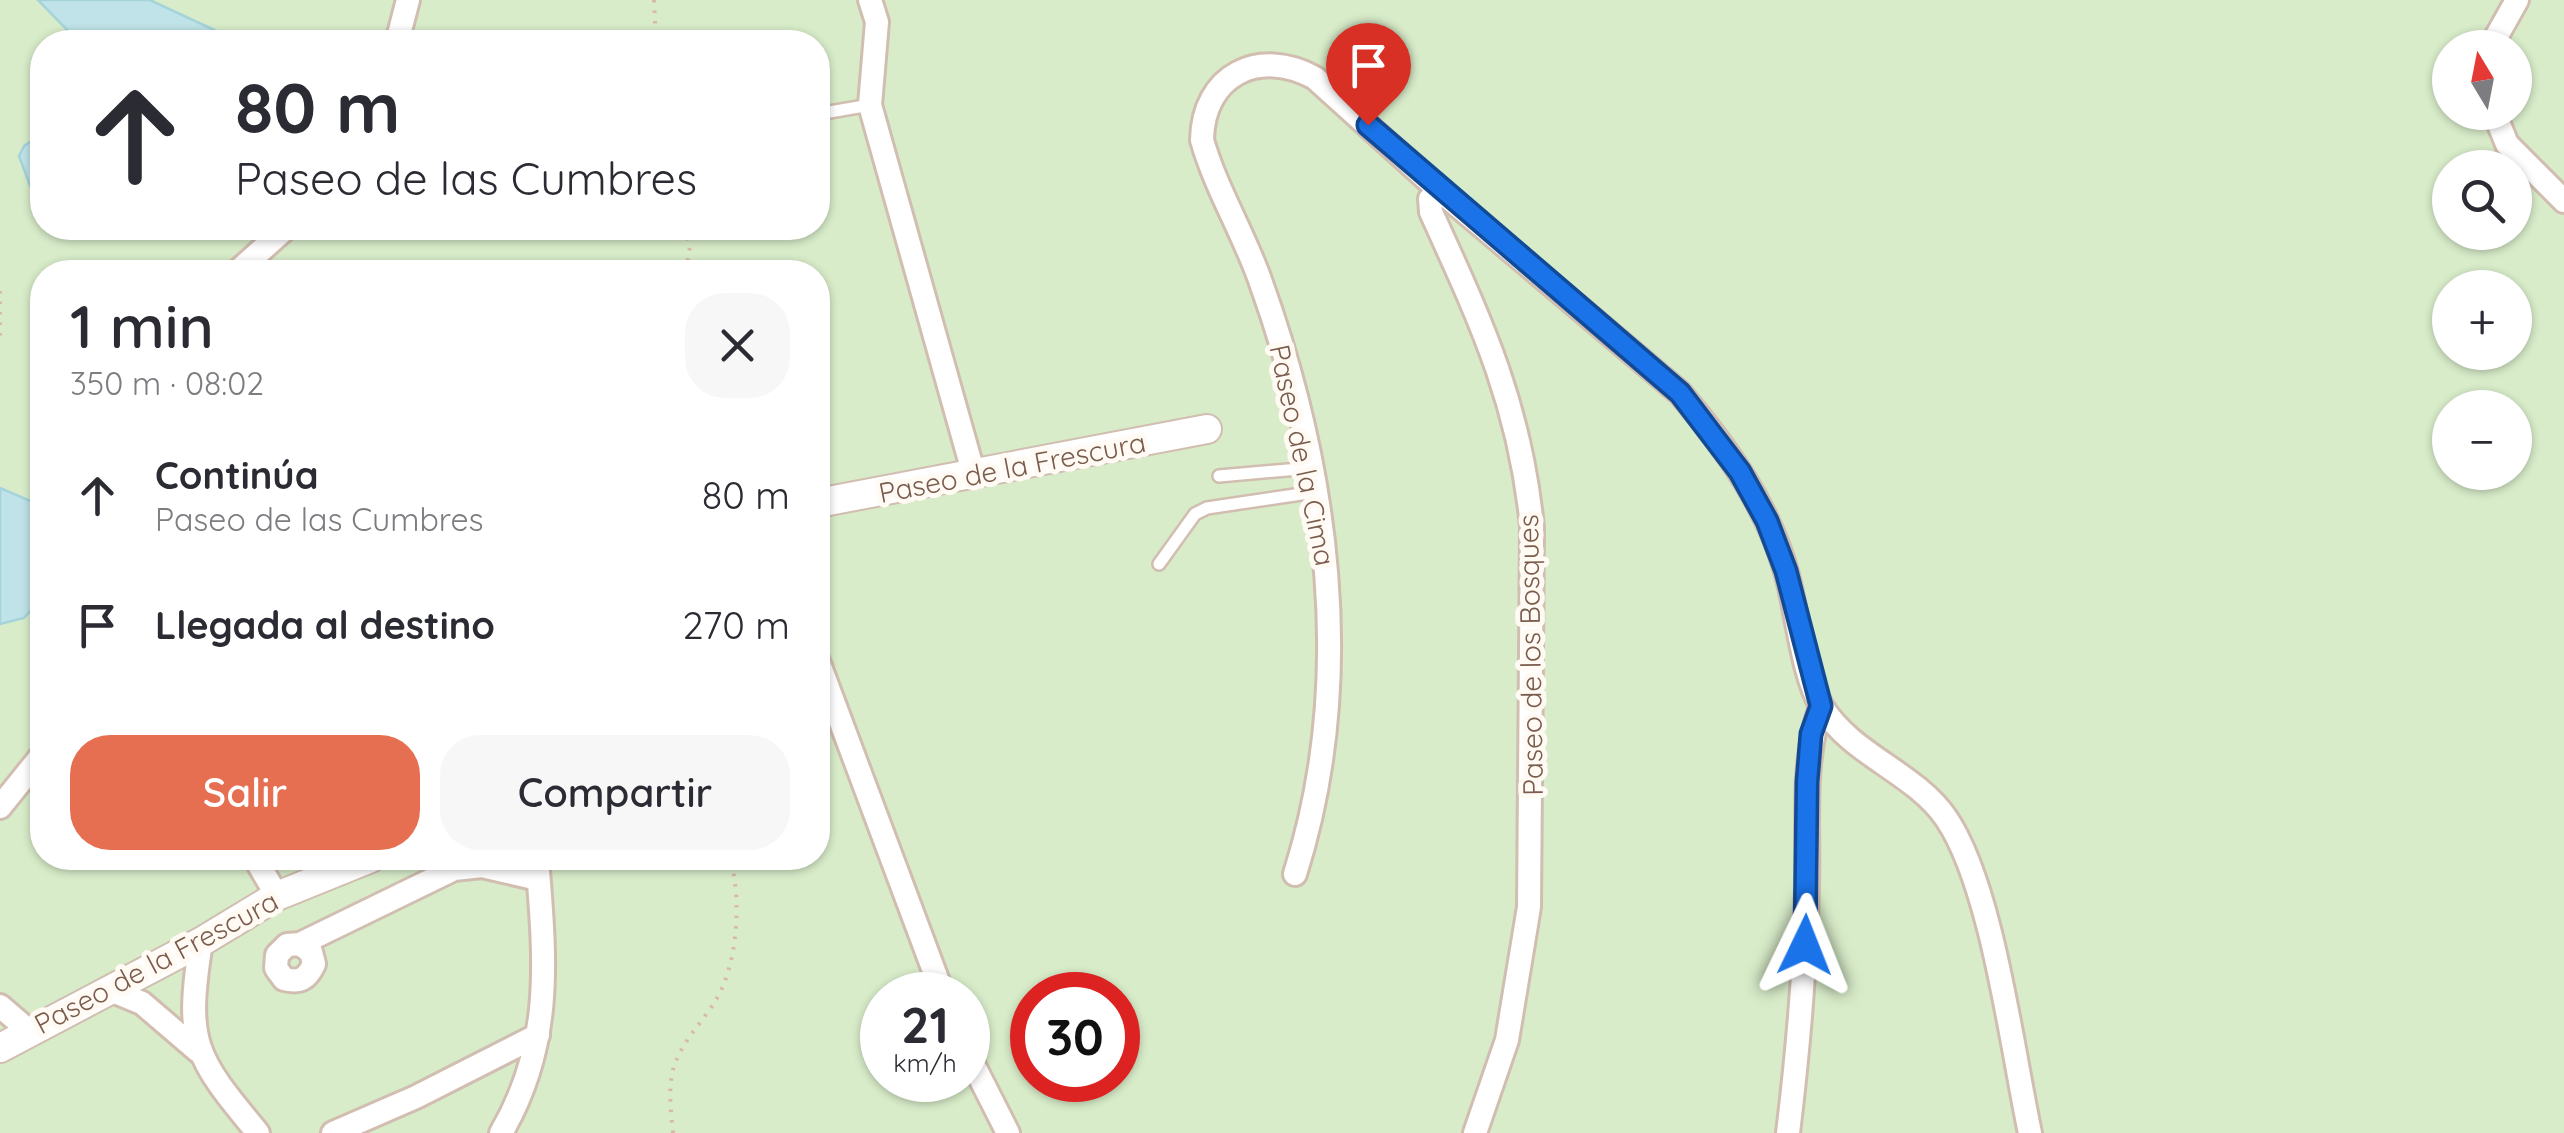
<!DOCTYPE html>
<html lang="es">
<meta charset="utf-8">
<style>
:root{--surface:#fff;--page:#f7f7f7;--text:#2b2b33;--muted:#7c7c81;--accent:#e76f51}
body{margin:0;font-family:Quicksand,sans-serif;background:var(--page);color:var(--text);height:100vh;display:flex;flex-direction:column;font-size:38px;white-space:nowrap}
*{box-sizing:border-box;margin:0}
p{font-size:32px;color:var(--muted)}
.icon{flex:none;width:55px;height:55px;fill:none;stroke:currentColor;stroke-width:2;stroke-linecap:round;stroke-linejoin:round}
.map{position:relative;flex:1;overflow:hidden}
.sheet{position:absolute;left:30px;top:260px;width:800px;height:610px;display:flex;flex-direction:column;background:var(--surface);border-radius:40px;box-shadow:0 2px 8px #0004}
.sheet>*{flex:none}
.hud{position:absolute;left:30px;top:30px;width:800px;height:210px;border-radius:40px;box-shadow:0 2px 8px #0004;background:#fff;color:var(--text);overflow:hidden}
.needle{width:65px;rotate:350deg}
.buttons{position:absolute;left:2432px;top:30px;display:grid;gap:20px}
.buttons a{display:grid;place-items:center;width:100px;height:100px;border-radius:50%;background:var(--surface);box-shadow:0 2px 8px #0004;font-size:50px}
.speed{position:absolute;left:860px;top:972px;display:flex;gap:20px;font-size:50px;font-weight:700;text-align:center}
.speed>*{display:grid;place-content:center;width:130px;height:130px;border-radius:50%;background:var(--surface);box-shadow:0 2px 8px #0004;line-height:1}
.speed small{font-size:25px;font-weight:400}
.speed .limit{border:15px solid #d22;background:#fff;color:#111}
.pin{position:absolute;display:grid;place-items:center;width:85px;height:85px;color:#fff;margin:-102px -42px;border-radius:50% 50% 50% 0;rotate:-45deg;box-shadow:0 0 10px #0007}
.pin .icon{rotate:45deg}
.me{position:absolute;width:110px;margin:-55px;rotate:2deg;stroke-linejoin:round;filter:drop-shadow(0 0 8px #0008)}
.turn{display:flex;align-items:center;gap:35px;height:210px;padding:0 40px;font-size:45px}
.turn .icon{width:130px;height:130px;stroke-width:2.5}
.turn b{display:block;font-size:70px;line-height:85px}
.round{display:grid;place-items:center;flex:none;width:105px;height:105px;border-radius:40px;background:var(--page)}
.summary{display:flex;align-items:center;justify-content:space-between;height:170px;padding:0 40px}
h1{font-size:60px;font-weight:600;line-height:75px}
.button{display:flex;gap:20px;margin-top:auto;padding:20px 40px}
.button a{flex:1;height:115px;border-radius:40px;background:var(--accent);color:#fff;font-size:40px;font-weight:600;line-height:115px;text-align:center}
.button a+a{background:var(--page);color:var(--text)}
ul{padding:0;list-style:none}
li{display:flex;align-items:center;gap:30px;height:130px;padding:0 40px}
li div{flex:1}
li b{display:block;font-size:38px}
li em{font-style:normal}
.map>svg:first-child{display:block}
</style>
<div class="map">
<svg width="2564" height="1133" viewBox="0 0 2564 1133">
<rect width="100%" height="100%" fill="#fdf6ec"/>
<path fill="#d8ecc9" fill-rule="evenodd" d="M0,0H2564V1133H0ZM42,42H818V228H42ZM2450,48H2515V112H2450ZM2450,168H2515V232H2450ZM42,272H818V858H42ZM2450,288H2515V352H2450ZM2450,408H2515V472H2450ZM882,995H968V1080H882ZM1032,995H1118V1080H1032Z"/>
<g fill="#bfe3e8" stroke="#a5d3da" stroke-width="2.5">
<path d="M38,0H150L240,42H79Z"/>
<path d="M42,134V203L34,196L19,156L24,146Z"/>
<path d="M0,488L42,506V598L24,618L0,624Z"/>
</g>
<g fill="none" stroke-linecap="round" stroke-linejoin="round">
<defs>
<g id="service">
<path d="M818,114L870,105"/>
<path d="M1219,476L1310,468"/>
<path d="M1159,564L1195,514L1207,508L1315,492"/>
</g>
<g id="minor">
<path d="M870,0L877,22L870,105L974,475"/>
<path d="M397,42L408,0"/>
<path d="M2490,48L2517,0"/>
<path d="M2494,112L2507,144L2564,201"/>
<path d="M1439,190L1430,199L1431,212C1481,322 1520,404 1532,527L1529,907L1507,1040L1475,1133"/>
<path d="M237,272L286,228"/>
<path d="M818,661L943,995"/>
<path d="M0,807L42,755"/>
<path d="M255,858L277,896"/>
<path d="M1295,874C1357,679 1328,469 1260,280C1243,232 1216,189 1202,140C1203,75 1259,47 1315,78L1439,190L1680,393C1726,447 1769,507 1787,575C1797,612 1803,677 1822,707C1853,756 1914,772 1946,818C1992,885 2012,1049 2030,1133"/>
<path d="M201,942C185,1043 194,1056 258,1133"/>
<path d="M300,944L311,952L314,964C307,979 300,983 284,979L276,968L277,955L287,945L300,944L454,869L482,866L538,879"/>
<path d="M108,989L142,1003L198,1051"/>
<path d="M0,1006L28,1030"/>
<path d="M968,1054L1008,1133"/>
<path d="M333,1133L416,1097L538,1035"/>
<path d="M501,1133C554,1043 545,958 537,858"/>
<path d="M1788,1133C1798,1051 1805,971 1807,888C1809,827 1801,765 1821,706"/>
</g>
<g id="tertiary">
<path d="M818,503L1207,429"/>
<path d="M0,1048L201,942L277,896L371,858"/>
</g>
</defs>
<use href="#service" stroke="#d1beb0" stroke-width="16"/>
<use href="#minor" stroke="#d1beb0" stroke-width="28"/>
<use href="#tertiary" stroke="#d1beb0" stroke-width="32"/>
<g stroke="#d9b8a5" stroke-width="4" stroke-dasharray="2.5 8" stroke-linecap="butt">
<path d="M654,0L656,42"/>
<path d="M684,228L690,246L686,272"/>
<path d="M0,291V338"/>
<path d="M673,1133C671,1112 668,1091 673,1070C680,1044 700,1025 714,1003C738,967 742,898 730,858"/>
</g>
<use href="#service" stroke="#fff" stroke-width="11"/>
<use href="#minor" stroke="#fff" stroke-width="22"/>
<use href="#tertiary" stroke="#fff" stroke-width="28"/>
</g>
<g fill="none" stroke-linecap="round" stroke-linejoin="round">
<defs>
<path id="route" d="M1368,125L1680,393L1740,472L1767,521L1786,571L1821,706L1811,734L1807,782L1805,945"/>
</defs>
<use href="#route" stroke="#114b97" stroke-width="25"/>
<use href="#route" stroke="#1a73e8" stroke-width="18"/>
</g>
<g text-anchor="middle" dominant-baseline="central" stroke-width="10" stroke-linejoin="round" paint-order="stroke">
<g font-size="28" fill="#7a5c4d" stroke="#fffaf3">
<text transform="translate(1303 455) rotate(78)">Paseo de la Cima</text>
<text transform="translate(1012 467) rotate(-11)">Paseo de la Frescura</text>
<text transform="translate(1530 655) rotate(-91)">Paseo de los Bosques</text>
<text transform="translate(156 962) rotate(-28)">Paseo de la Frescura</text>
</g>
</g>
</svg>
<div class="buttons">
<a><svg class="needle" viewBox="-14 -14 28 28"><path d="M0-13l5 13h-10z" fill="#e53935"/><path d="M0 13l5-13h-10z" fill="#7c7c81"/></svg></a>
<a><svg class="icon" aria-label="search" viewBox="0 0 24 24"><circle cx="10" cy="10" r="6"/><path d="M15 15l6 6"/></svg></a>
<a>+</a>
<a>−</a>
</div>
<div class="speed"><div>21<small>km/h</small></div><div class="limit">30</div></div>
<div class="pin" style="left:1368px;top:125px;background:#d93025"><svg class="icon" aria-label="arrive" viewBox="0 0 24 24"><path d="M6 21V4h12l-3 4 3 4H6"/></svg></div>
<svg class="me" style="left:1805px;top:945px" viewBox="-20 -20 40 40"><path d="M0-17L14 15 0 8-14 15z" fill="#1a73e8" stroke="#fff" stroke-width="4"/></svg>
<div class="hud">
<div class="turn"><svg class="icon" aria-label="ahead" viewBox="0 0 24 24"><path d="M12 20V5M6 11l6-6 6 6"/></svg><div><b>80 m</b>Paseo de las Cumbres</div></div>
</div>
<section class="sheet">
<div class="summary"><div><h1>1 min</h1><p>350 m · 08:02</p></div><a class="round"><svg class="icon" aria-label="close" viewBox="0 0 24 24"><path d="M6 6l12 12M18 6L6 18"/></svg></a></div>
<ul>
<li><svg class="icon" aria-label="ahead" viewBox="0 0 24 24"><path d="M12 20V5M6 11l6-6 6 6"/></svg><div><b>Continúa</b><p>Paseo de las Cumbres</p></div><em>80 m</em></li>
<li><svg class="icon" aria-label="arrive" viewBox="0 0 24 24"><path d="M6 21V4h12l-3 4 3 4H6"/></svg><div><b>Llegada al destino</b></div><em>270 m</em></li>
</ul>
<div class="button"><a>Salir</a><a>Compartir</a></div>
</section>
</div>
